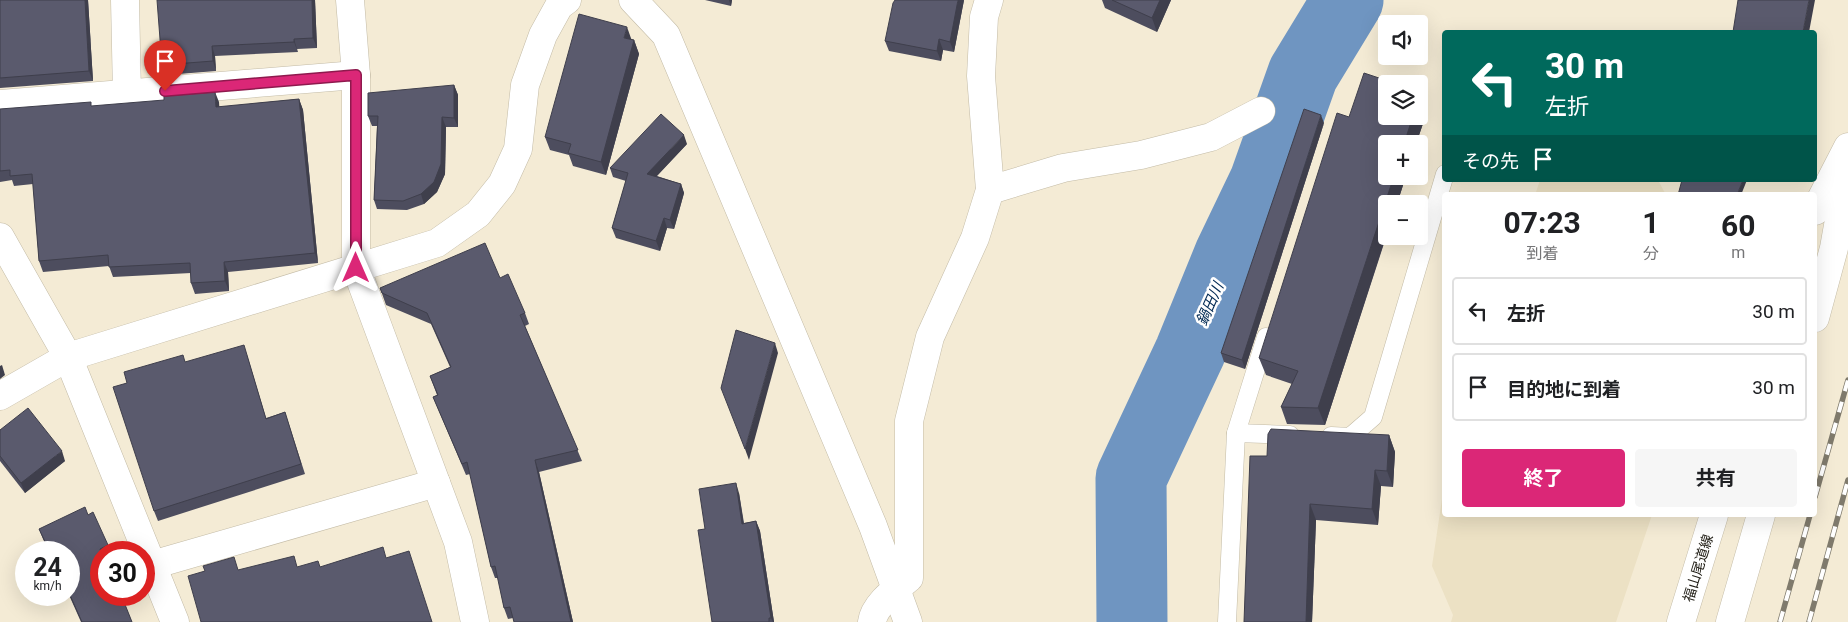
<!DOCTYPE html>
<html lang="ja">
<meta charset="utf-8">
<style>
:root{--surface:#fff;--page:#f6f6f6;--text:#202124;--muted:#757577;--line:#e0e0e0;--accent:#db2777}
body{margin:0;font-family:Roboto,"Noto Sans JP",sans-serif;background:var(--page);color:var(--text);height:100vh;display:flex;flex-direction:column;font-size:19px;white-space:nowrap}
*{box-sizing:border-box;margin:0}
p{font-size:16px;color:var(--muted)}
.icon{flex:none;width:28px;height:28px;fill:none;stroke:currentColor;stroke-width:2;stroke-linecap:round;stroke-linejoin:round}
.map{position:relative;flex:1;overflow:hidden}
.panel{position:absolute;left:1442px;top:192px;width:375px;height:325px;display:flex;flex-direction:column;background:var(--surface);border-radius:5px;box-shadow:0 5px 20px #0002}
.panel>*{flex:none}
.guide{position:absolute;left:1442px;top:30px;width:375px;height:152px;border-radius:5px;box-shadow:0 5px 20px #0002;background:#00695c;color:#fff;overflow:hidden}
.tools{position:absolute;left:1378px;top:15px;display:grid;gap:10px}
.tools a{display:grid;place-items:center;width:50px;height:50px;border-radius:5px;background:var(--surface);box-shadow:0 5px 20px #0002;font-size:25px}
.speed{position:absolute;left:15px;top:541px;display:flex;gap:10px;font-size:25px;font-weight:700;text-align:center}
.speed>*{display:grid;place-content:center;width:65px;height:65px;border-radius:50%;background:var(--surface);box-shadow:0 5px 20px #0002;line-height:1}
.speed small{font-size:12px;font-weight:400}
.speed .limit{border:8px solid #d22;background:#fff;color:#111}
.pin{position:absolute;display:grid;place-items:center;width:42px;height:42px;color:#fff;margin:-51px -21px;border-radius:50% 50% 50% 0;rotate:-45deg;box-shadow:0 0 5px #0007}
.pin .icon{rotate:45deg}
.me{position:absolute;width:55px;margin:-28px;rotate:0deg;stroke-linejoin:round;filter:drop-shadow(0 0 4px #0008)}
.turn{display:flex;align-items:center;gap:18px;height:105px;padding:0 20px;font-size:22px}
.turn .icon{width:65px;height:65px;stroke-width:2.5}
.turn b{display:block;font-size:35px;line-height:42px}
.then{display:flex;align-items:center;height:48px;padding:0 20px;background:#0003;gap:10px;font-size:19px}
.eta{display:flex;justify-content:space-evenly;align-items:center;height:85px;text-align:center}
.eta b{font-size:30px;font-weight:700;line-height:35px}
.button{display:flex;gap:10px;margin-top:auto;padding:10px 20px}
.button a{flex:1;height:58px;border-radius:5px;background:var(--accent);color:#fff;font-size:20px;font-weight:700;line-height:58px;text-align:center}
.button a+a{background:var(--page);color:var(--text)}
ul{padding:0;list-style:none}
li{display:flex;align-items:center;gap:15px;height:68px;margin:0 10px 8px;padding:0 10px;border:2px solid var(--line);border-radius:5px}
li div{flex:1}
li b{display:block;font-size:19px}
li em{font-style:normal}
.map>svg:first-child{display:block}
</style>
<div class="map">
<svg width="1848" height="622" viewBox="0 0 1848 622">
<rect width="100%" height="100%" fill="#f4ebd5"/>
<g fill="#ece1c4">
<path d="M1540,180H1658L1666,195H1535Z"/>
<path d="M1445,479V515H1652L1616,622H1451L1453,615L1432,566Z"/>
</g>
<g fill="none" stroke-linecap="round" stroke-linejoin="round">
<path stroke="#6f95c1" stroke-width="71" d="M1132,622L1131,478L1190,352L1230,254L1265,181L1303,74L1348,0"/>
<defs>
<g id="service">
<path d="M1236,433L1290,435"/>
<path d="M1331,436L1350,437L1373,417L1445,174"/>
<path d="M1227,622L1236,433L1266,337"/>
</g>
<g id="minor">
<path d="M125,0L127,94"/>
<path d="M350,0L356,75V268L458,542L475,622"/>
<path d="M0,104L356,75"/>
<path d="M990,190L1063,168L1141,155L1211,137L1261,111"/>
<path d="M0,237L68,357L175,622"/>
<path d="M152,565L436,483"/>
<path d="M872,622C874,605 896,589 909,578V421L930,337L975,238L990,190L981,76L984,17L989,0"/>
</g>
<g id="tertiary">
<path d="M633,0L666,35L873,526L908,622"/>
<path d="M0,396L68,357L437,243L478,214L502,184L518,149L525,85L543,35L559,6L567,0"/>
</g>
<g id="primary">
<path d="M1815,211L1848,147"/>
<path d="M1815,318L1834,248L1848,169"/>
<path d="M1681,622L1714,515"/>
<path d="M1730,622L1761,515"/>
</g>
</defs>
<use href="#service" stroke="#c3bba6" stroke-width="19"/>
<use href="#minor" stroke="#c3bba6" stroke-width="29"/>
<use href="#tertiary" stroke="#c3bba6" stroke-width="29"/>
<use href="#primary" stroke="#c3bba6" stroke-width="29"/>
<use href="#service" stroke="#fff" stroke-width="18"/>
<use href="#minor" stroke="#fff" stroke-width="28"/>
<use href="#tertiary" stroke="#fff" stroke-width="28"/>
<use href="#primary" stroke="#fff" stroke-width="28"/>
<defs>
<g id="rail">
<path d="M1815,497L1848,380"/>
<path d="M1780,622L1810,515"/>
<path d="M1809,622L1848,480"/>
</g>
</defs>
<use href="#rail" stroke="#7f7a6c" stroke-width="5.5"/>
<use href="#rail" stroke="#fff" stroke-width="4" stroke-dasharray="11" stroke-linecap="butt"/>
</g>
<g fill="#4d4d5e">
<path d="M0,0H88L93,81L0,88Z"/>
<path d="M315,0L317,48L297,49L298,52L215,56L216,71L166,75L162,65Z"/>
<path d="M705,0H732L731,6Z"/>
<path d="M964,0L954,52L943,50L941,61L889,51L885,41Z"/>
<path d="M1102,0H1171L1157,32L1105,8Z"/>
<path d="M631,39L634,40L639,54L606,175L573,166L569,155L550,150L545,137Z"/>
<path d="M454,85L458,95V127H446L445,174L437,192L424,204L407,210L377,209L374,200L377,126H372L368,116Z"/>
<path d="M1421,91L1428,109L1416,144H1386V176H1406L1325,425L1287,424L1281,407L1292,384L1266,375L1259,358L1349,117Z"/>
<path d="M299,99L303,110L318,263L228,272L229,291L195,294L191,283V273L113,277L109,266L43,272L39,261L33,184L14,186L12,180L0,182V109L219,102V107Z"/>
<path d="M1324,123L1245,369L1224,362L1221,353Z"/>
<path d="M687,144L657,176L681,184L684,193L674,229L667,228L660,251L616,238L612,228L626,181L613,177L610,168Z"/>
<path d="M500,278L525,313L529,324L525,326L582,461L539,472L573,622H514L513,618L508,619L504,608L498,578H495L491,567L470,474L466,475L433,397L437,395L430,376L450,367L431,324L386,305L380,288Z"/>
<path d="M247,355L266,418L285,412L305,474L158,521L154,511L127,383L185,362Z"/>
<path d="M0,430L65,461L25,493L0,461Z"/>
<path d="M1389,435L1395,452L1393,487L1381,486L1378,525L1316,520L1312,622H1244L1267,456Z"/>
<path d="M739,493L744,523L756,521L760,531L774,622H712L705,529Z"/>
<path d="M88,515L108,545L111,552H101L132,622H81L69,595V552H49L43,539L39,529Z"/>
</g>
<g fill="#3f3f4c">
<path d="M85,0H88L93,81L89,71Z"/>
<path d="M312,0H315L317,48L313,38Z"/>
<path d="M729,0H732L731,6Z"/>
<path d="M958,0H964L954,52L950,42Z"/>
<path d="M1160,0H1171L1157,32L1152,18Z"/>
<path d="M1809,0H1815L1809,32H1803Z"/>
<path d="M627,27L632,41L624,38Z"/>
<path d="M294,39L297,49L298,52L294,42Z"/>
<path d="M939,39L943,50L941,61L937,51Z"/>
<path d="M634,40L639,54L606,175L601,162Z"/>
<path d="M212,46L215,56L216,71L213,61Z"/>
<path d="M454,85L458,95V127L454,118Z"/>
<path d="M1421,91L1428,109L1416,144H1404L1413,116H1419V99Z"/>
<path d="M215,92L219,102L220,117L216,107Z"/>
<path d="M299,99L303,110L318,263L315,253Z"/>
<path d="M1321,115L1324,123L1245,369L1242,360Z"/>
<path d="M442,117L446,127L445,174L437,192L424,204L421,194Z"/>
<path d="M684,135L687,144L650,183L647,174Z"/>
<path d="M1394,176H1406L1397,204H1386V236L1325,425L1318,408Z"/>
<path d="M1743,180H1747L1741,195H1737Z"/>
<path d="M681,184L684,193L674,229L670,220Z"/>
<path d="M664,218L667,228L660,251L656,241Z"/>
<path d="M224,262L228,272L229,291L225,281Z"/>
<path d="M775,343L778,353L749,460L745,449Z"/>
<path d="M2,365L5,375L0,379V366Z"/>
<path d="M1389,435L1395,452L1393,487L1387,471Z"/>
<path d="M62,451L65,461L25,493L21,483Z"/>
<path d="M535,460L539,472L573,622H571Z"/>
<path d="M1375,470L1381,486L1378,525L1372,509Z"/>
<path d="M736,483L739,493L745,533L742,524Z"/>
<path d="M1310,504L1316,520L1312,622H1306Z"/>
<path d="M756,521L760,531L774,622H773L771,618Z"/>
</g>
<g fill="#5a5a6d" stroke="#3f3f4c">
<path d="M0,0H85L89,71L0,78Z"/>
<path d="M157,0H312L313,38L294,39V42L212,46L213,61L162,65Z"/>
<path d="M895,0H958L950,42L939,39L937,51L885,41L893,3Z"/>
<path d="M1112,0H1160L1152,18Z"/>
<path d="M1738,0H1809L1803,32H1733Z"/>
<path d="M579,14L627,27L624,38L634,40L601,162L568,153L571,144L545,137Z"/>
<path d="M1364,73L1397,84H1386V116H1413L1404,144H1386V176H1394L1318,408L1281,407L1298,371L1259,358L1337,113L1349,117Z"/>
<path d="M454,85V118L442,117L441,164L434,182L421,194L403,201L374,200L378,116H368V93Z"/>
<path d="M1419,91H1421L1419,99Z"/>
<path d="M215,92L216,107L299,99L315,253L224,262L225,281L191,283L190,263L109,267L108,255L39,261L32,174L10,176V170L0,171V109L91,102V106L164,100V96Z"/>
<path d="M1304,109L1321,115L1242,360L1221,353Z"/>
<path d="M661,114L684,135L647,174L681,184L670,220L664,218L656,241L612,228L628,173L610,168Z"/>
<path d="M1682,180H1743L1737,195H1678Z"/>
<path d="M485,243L500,278L508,274L525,313L520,315L578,450L535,460L571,622H514L510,607L504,608L495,566L491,567L467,462L462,464L433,397L438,395L430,376L451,367L427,313L382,293L380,288Z"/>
<path d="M736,330L775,343L745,449L721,388Z"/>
<path d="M244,345L266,419L285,412L301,464L154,511L113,387L127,383L124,372L183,355L185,362Z"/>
<path d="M28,408L62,451L21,483L0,456V430Z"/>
<path d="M1271,429L1389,435L1387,471L1375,470L1372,509L1310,504L1306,622H1244L1250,456H1267L1268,434Z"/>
<path d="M736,483L742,524L756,521L771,618H769V622H712L698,530L705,529L699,489Z"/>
<path d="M85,507L88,515L93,512L108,545L100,549L101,553V595H121L126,607L132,622H82L69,593V552H50L39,529Z"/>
<path d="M383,547L386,558L409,551L432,622H201L188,576L205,571L203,566L234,557L238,570L294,556L297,567L318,561L320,567Z"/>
</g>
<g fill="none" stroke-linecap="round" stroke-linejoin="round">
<defs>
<path id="route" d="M165,91L356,75V268"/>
</defs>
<use href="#route" stroke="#8e194d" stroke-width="12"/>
<use href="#route" stroke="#db2777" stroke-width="9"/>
</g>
<g text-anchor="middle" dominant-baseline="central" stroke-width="5" stroke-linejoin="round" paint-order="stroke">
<g font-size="14" fill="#232018" stroke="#fff">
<text transform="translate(1698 568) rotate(-73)">福山尾道線</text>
</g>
<g font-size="15" font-style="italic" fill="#002953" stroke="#fff">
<text transform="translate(1210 304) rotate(-66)">鍋田川</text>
</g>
</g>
</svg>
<div class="tools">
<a><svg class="icon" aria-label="sound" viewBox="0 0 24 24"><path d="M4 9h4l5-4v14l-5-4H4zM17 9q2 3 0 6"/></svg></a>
<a><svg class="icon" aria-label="layers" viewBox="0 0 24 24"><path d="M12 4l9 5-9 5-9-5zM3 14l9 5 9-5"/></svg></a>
<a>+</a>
<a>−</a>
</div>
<div class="speed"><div>24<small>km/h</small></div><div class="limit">30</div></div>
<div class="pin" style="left:165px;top:91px;background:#d93025"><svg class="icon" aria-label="arrive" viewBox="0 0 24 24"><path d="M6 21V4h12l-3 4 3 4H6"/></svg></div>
<svg class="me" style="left:356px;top:268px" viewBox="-20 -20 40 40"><path d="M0-17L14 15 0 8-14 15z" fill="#db2777" stroke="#fff" stroke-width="4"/></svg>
<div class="guide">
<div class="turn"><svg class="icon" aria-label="left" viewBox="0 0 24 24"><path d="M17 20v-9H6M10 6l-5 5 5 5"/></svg><div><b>30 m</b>左折</div></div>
<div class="then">その先<svg class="icon" aria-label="arrive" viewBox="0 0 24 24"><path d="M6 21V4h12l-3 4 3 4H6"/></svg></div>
</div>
<section class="panel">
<div class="eta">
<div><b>07:23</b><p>到着</p></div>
<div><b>1</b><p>分</p></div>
<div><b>60</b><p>m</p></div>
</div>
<ul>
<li><svg class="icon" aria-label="left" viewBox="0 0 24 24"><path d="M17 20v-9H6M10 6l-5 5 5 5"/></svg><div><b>左折</b></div><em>30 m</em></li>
<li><svg class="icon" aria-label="arrive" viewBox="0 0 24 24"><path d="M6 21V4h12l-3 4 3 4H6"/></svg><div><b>目的地に到着</b></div><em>30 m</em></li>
</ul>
<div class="button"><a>終了</a><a>共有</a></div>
</section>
</div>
